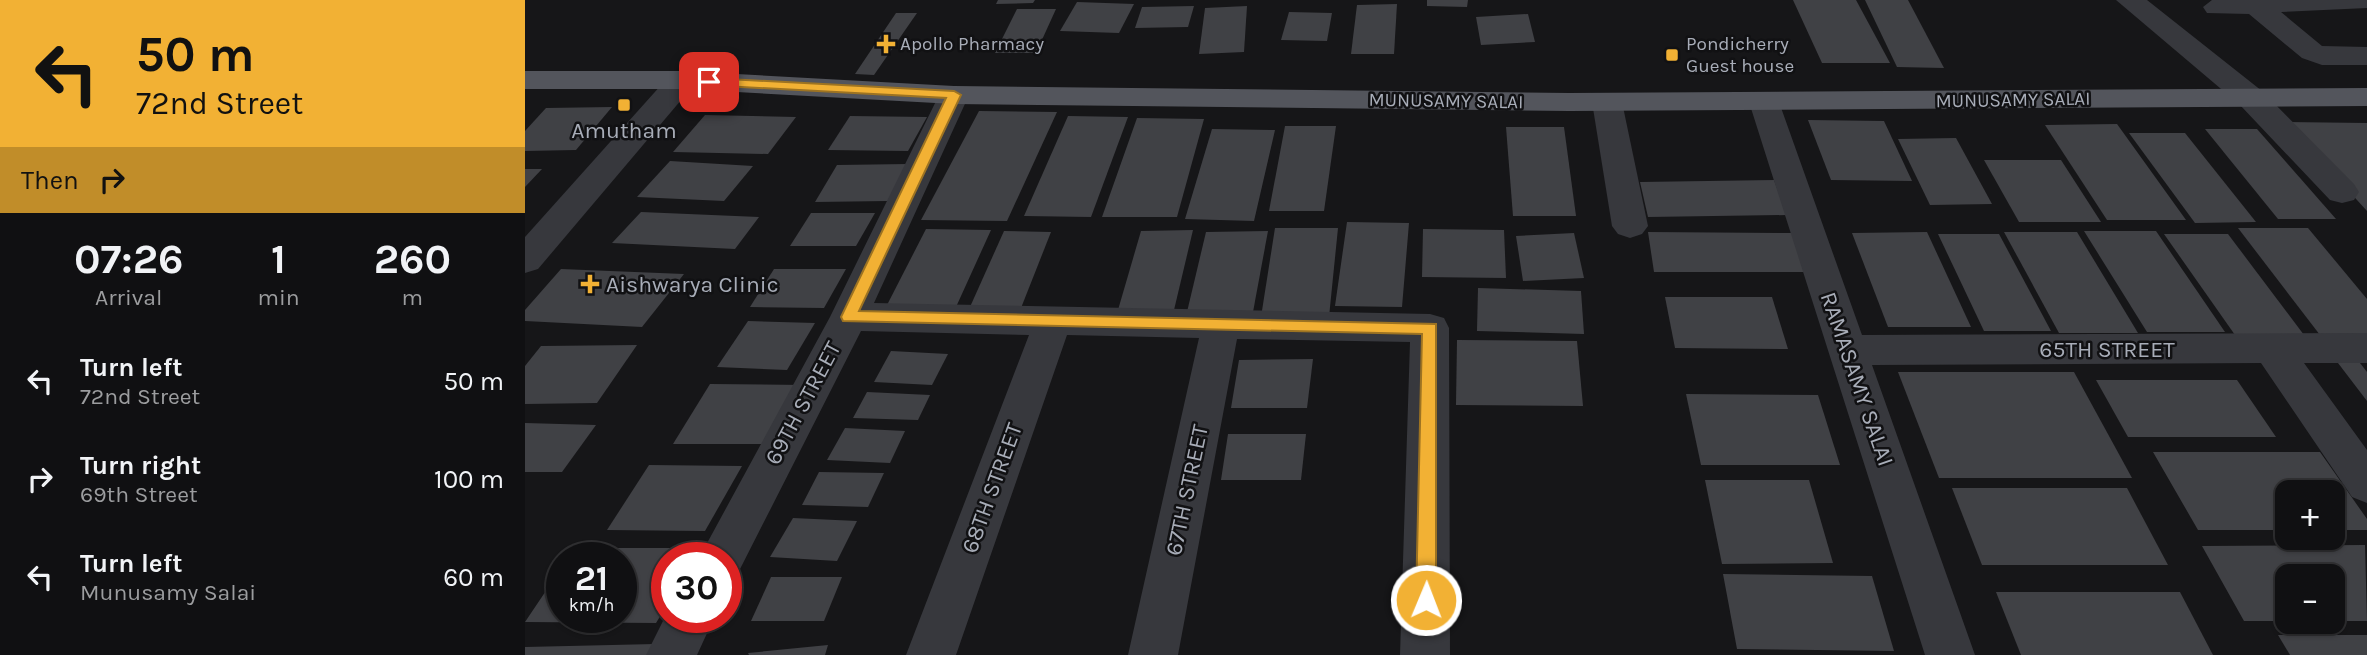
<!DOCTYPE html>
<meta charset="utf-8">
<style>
:root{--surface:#101012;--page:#1e1e20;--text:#f1f3f6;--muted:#9c9d9f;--line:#303032}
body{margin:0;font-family:Karla,sans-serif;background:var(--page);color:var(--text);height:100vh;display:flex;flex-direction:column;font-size:26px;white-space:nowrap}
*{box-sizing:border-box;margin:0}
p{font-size:23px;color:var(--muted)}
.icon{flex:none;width:38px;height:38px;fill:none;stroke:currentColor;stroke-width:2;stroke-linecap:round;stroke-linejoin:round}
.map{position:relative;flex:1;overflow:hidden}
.drawer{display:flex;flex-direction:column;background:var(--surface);width:525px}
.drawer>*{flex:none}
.top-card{background:#f2b134;color:#111;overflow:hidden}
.fabs{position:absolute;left:1750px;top:480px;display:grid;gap:14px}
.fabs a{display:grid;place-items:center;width:70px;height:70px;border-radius:14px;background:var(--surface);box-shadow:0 2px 5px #0004,0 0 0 2px var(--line);font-size:35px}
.speed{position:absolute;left:21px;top:542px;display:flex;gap:14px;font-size:35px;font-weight:700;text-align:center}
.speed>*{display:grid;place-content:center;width:91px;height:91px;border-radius:50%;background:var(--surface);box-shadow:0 2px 5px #0004,0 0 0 2px var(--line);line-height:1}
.speed small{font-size:18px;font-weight:400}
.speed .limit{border:10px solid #d22;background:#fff;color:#111}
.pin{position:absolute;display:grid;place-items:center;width:60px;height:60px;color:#fff;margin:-30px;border-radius:14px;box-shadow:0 4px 10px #0006}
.me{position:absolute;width:77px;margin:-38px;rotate:1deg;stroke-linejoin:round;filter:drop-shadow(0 0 5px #0008)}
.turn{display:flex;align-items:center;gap:24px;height:147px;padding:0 21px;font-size:32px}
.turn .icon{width:91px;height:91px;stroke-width:2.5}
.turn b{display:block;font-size:49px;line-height:60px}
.then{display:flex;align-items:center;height:66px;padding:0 21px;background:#0003;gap:14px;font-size:26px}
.eta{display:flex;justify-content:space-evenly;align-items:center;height:119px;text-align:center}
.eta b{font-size:42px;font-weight:700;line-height:49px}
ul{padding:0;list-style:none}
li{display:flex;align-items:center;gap:21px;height:98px;padding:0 21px}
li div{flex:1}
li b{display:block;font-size:26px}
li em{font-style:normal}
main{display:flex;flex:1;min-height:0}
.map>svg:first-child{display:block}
</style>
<main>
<section class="drawer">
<div class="top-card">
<div class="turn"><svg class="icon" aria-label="left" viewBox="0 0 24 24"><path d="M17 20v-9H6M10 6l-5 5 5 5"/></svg><div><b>50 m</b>72nd Street</div></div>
<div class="then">Then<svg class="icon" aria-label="right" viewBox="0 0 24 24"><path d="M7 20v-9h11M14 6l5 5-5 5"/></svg></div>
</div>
<div class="eta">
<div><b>07:26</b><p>Arrival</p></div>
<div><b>1</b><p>min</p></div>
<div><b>260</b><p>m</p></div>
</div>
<ul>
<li><svg class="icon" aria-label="left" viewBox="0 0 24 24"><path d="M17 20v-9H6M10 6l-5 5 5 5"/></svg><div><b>Turn left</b><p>72nd Street</p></div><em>50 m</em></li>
<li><svg class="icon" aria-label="right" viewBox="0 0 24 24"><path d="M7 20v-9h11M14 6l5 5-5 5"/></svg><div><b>Turn right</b><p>69th Street</p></div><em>100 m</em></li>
<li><svg class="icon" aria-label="left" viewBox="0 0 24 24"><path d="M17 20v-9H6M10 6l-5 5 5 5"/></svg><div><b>Turn left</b><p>Munusamy Salai</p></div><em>60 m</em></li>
</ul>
</section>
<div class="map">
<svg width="1842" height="655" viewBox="0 0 1842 655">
<rect width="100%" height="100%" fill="#161618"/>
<g fill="#404145">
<path d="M473,0H510L508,3L471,4Z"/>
<path d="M902,0H943L942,7L902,6Z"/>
<path d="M1268,0H1331L1365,63H1297Z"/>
<path d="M1340,0H1383L1419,68L1372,67Z"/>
<path d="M552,2L609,4L594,33L535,31Z"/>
<path d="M872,4L869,54H826L832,5Z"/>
<path d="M669,6L663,27L610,28L617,7Z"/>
<path d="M722,6L719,52L674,54L680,8Z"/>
<path d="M492,9H531L511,53H470Z"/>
<path d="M764,12L807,13L802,41L756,40Z"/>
<path d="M371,13H392L349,75L330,74Z"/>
<path d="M1003,14L1010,42L956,45L951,17Z"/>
<path d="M87,107L51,150L0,151V131L21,108Z"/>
<path d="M454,111L532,112L482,221L396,220Z"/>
<path d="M180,115L271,117L243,154L148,152Z"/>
<path d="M325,116L402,117L383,151L303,150Z"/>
<path d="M543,116L603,117L566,217L499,216Z"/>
<path d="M612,118L679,119L652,217H577Z"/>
<path d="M1283,120L1359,121L1387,181L1306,180Z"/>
<path d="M1761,122L1842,123V211Z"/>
<path d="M1592,124L1661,220H1582L1520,125Z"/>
<path d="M760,126H811L799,211H744Z"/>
<path d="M981,127H1039L1051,216H988Z"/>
<path d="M687,129L750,130L729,221L660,219Z"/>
<path d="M1680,129H1732L1811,219H1753Z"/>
<path d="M1604,133H1660L1731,222L1670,223Z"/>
<path d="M1431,138L1467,204L1405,205L1373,139Z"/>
<path d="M1459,160H1536L1576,222H1494Z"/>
<path d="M145,161L228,166L199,201L112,197Z"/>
<path d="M383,164L363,201L290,202L312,165Z"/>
<path d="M0,169H17L0,187Z"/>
<path d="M1249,180L1262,215L1123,217L1115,182Z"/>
<path d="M116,212L234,217L210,249L87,243Z"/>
<path d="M286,213H350L331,246H265Z"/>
<path d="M822,222L884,223L877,307L810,306Z"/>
<path d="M750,228H813L804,317H736Z"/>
<path d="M1713,228H1783L1842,299V335H1795Z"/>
<path d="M401,229L466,230L431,307H361Z"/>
<path d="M898,229L979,230L981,278L897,277Z"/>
<path d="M668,230L649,310H593L616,231Z"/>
<path d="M479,231L526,232L496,308L445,307Z"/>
<path d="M743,231L728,312H662L681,232Z"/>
<path d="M1559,231H1631L1700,332H1622Z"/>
<path d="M1123,232L1271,233L1283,272H1129Z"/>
<path d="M1402,232L1446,327H1363L1327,233Z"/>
<path d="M1479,232H1552L1613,333H1534Z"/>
<path d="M1049,233L1059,278L998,281L991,236Z"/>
<path d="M1413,234H1474L1526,331H1459Z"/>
<path d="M1639,234H1703L1779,335H1710Z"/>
<path d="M36,269L159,274L117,327L0,321V310Z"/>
<path d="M249,269H321L299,308L225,307Z"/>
<path d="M953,288L1056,291L1059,334L952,331Z"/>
<path d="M1140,297H1247L1263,349L1150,348Z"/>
<path d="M223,321L290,323L262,370L192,367Z"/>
<path d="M932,340L1052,341L1058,406L931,405Z"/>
<path d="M112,345L72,403L0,404V366L16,346Z"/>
<path d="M366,351L423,354L407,385L349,382Z"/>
<path d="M788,359L782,408H706L714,360Z"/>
<path d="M1813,363H1835L1842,372V401Z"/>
<path d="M1373,372H1549L1607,478H1414Z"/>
<path d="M1571,380H1712L1751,437H1603Z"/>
<path d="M185,384L279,385L246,444H148Z"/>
<path d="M342,392L405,395L393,420L328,418Z"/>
<path d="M1161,394L1293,395L1315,465H1176Z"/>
<path d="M0,423L71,425L37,472H0Z"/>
<path d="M320,428L380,431L365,463L302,460Z"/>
<path d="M703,434H781L776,480H696Z"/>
<path d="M1628,452H1795L1842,519V530H1808V492H1762V530H1673Z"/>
<path d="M124,465L217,466L180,531L82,530Z"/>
<path d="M294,472L359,473L343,507L277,505Z"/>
<path d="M1180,480H1284L1308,563L1197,564Z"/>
<path d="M1427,488H1602L1643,565H1457Z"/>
<path d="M268,518L332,521L312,561L245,557Z"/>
<path d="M1840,545L1842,621H1808V576H1762V621H1719L1677,546Z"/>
<path d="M49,548H174L168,558H142V605L131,623L0,622L37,567V618H96V558H42Z"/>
<path d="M1198,574L1347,576L1369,651L1212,649Z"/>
<path d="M246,577H317L299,621H226Z"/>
<path d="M1471,592H1655L1688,655H1496Z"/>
<path d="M1753,635H1842V655H1765Z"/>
<path d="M130,644L124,655H0V647Z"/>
<path d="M303,645L300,655H224L223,653Z"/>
</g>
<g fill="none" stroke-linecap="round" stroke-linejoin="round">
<g fill="#37383d" fill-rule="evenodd">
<path d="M1591,0H1622L1737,91L1829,184L1834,192L1829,200L1817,203L1805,200L1715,105Z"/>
<path d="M1842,0V8L1756,12L1797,46L1842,47V65H1797L1777,58L1724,14L1682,13L1678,7L1687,0Z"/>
<path d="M157,71L168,74L172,80L168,86L13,269L0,273V237L146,74Z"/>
<path d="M429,86L440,89L444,95L349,303L905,314L919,318L924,328L925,655H875L885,342L712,339L653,655H603L674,338L542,335L431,655H381L504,335L336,331L213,573L201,577V558H174L305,317L414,95L418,89Z"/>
<path d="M1082,93L1093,95L1097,102L1123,226L1117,234L1105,238L1093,234L1087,226L1067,102L1071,95Z"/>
<path d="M1239,93L1250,95L1254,102L1337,335L1842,333V363H1779L1842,450V503L1827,497L1736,363L1347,365L1450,655H1400L1224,102L1228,95Z"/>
<path d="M142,613V618H189L172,655H121Z"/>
</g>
<path fill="#53555c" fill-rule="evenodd" d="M0,71H157L429,86L1044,93L1842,88V106L1044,111L429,104L157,89H0Z"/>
</g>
<path fill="#f2b134" stroke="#9d7322" stroke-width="2" d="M184,78L429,91L436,95L334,311L911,324V600L908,607L901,610L894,607L891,600L897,334L318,321L316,317L421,98L180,85V79Z"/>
<g fill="#f2b134" stroke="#111113" stroke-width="2.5">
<path d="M357.5 33.5h7v7h7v7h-7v7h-7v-7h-7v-7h7z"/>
<rect x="1140" y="48" width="14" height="14" rx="3.5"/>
<rect x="92" y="98" width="14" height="14" rx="3.5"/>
<path d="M61.5 273.5h7v7h7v7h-7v7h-7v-7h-7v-7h7z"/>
</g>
<g text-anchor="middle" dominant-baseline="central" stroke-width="5" stroke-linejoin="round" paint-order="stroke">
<g font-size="19" fill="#a8adb8" stroke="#111113" text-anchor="start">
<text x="375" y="44">Apollo Pharmacy</text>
<text x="1161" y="44">Pondicherry<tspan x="1161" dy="22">Guest house</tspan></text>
</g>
<g font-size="19" fill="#a8adb8" stroke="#111113">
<text transform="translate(1488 100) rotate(-1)">MUNUSAMY SALAI</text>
<text transform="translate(921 101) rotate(1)">MUNUSAMY SALAI</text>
</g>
<g font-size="23" fill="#a8adb8" stroke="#111113">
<text x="99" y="130">Amutham</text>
<text x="81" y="284" text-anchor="start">Aishwarya Clinic</text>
</g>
<g font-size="23" fill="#a8adb8" stroke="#111113">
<text x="1582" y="349">65TH STREET</text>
<text transform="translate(1332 379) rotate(71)">RAMASAMY SALAI</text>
<text transform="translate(278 403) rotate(-62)">69TH STREET</text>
<text transform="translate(467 488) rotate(-70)">68TH STREET</text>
<text transform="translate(662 490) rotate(-78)">67TH STREET</text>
</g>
</g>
</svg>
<div class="fabs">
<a>+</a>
<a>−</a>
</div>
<div class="speed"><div>21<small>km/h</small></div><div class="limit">30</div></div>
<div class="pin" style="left:184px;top:82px;background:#d93025"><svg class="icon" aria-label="arrive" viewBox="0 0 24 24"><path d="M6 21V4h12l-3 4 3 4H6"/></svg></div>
<svg class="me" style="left:901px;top:600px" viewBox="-20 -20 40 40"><circle r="17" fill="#f2b134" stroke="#fff" stroke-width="3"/><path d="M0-11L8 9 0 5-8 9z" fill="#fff"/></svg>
</div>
</main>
